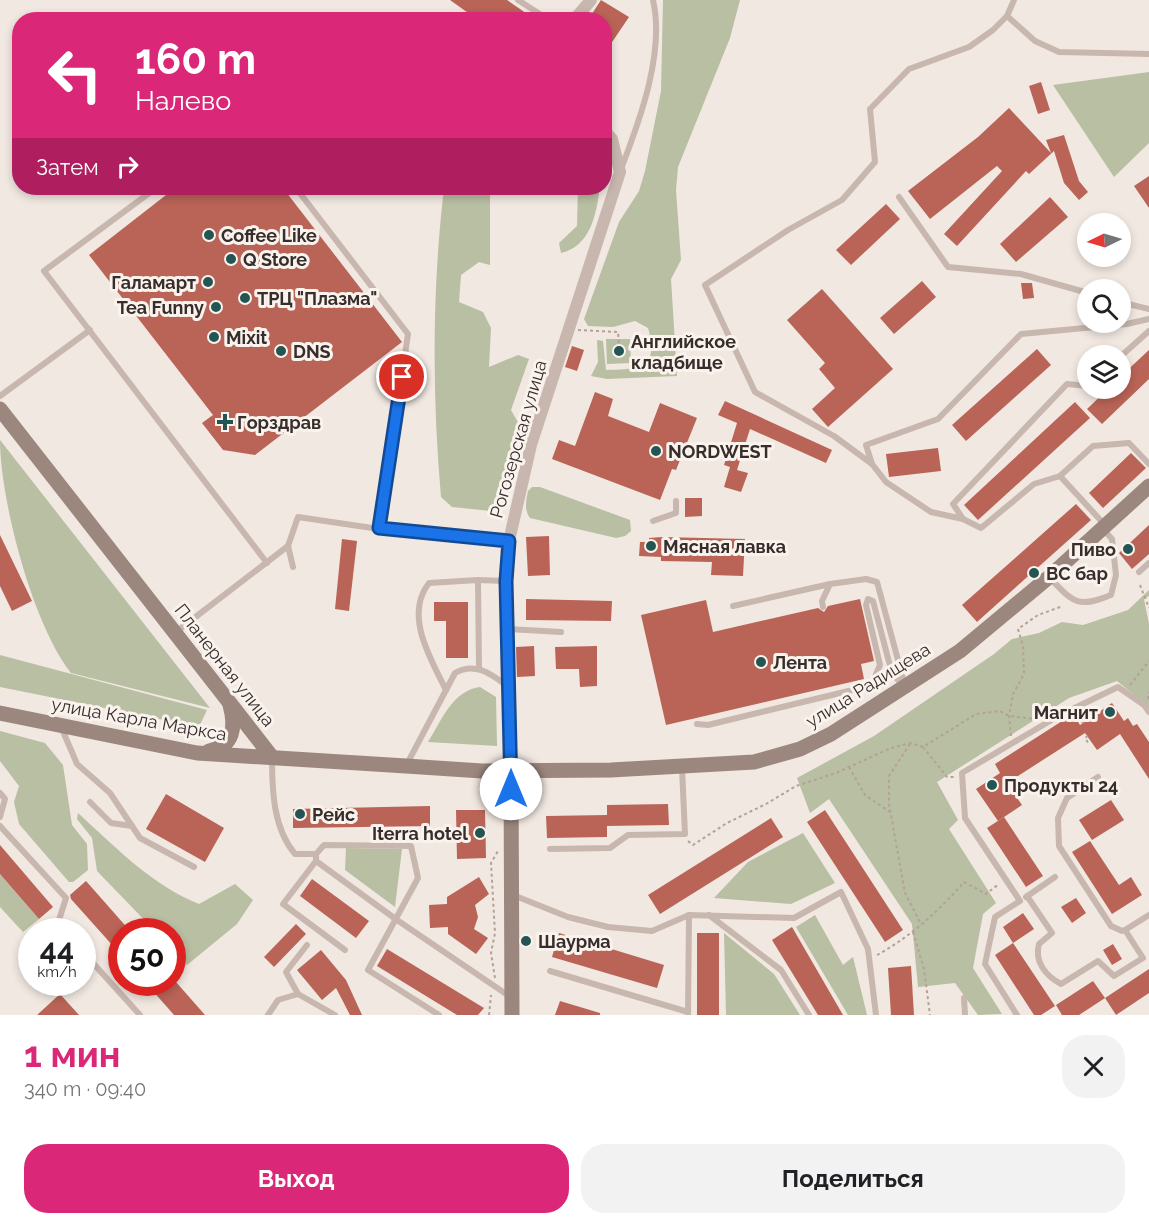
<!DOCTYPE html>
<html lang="ru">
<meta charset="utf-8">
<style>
:root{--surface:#fff;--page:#f2f2f2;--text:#202124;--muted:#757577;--accent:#db2777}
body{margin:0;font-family:Raleway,sans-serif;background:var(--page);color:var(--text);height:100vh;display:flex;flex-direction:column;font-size:22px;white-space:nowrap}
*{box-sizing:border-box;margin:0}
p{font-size:20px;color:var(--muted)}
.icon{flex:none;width:33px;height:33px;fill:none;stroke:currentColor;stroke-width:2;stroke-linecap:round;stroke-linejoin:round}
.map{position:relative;height:1015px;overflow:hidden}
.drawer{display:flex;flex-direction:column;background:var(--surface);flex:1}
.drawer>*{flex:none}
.guide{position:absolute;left:12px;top:12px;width:600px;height:183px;border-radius:24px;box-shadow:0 3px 9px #0003;background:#db2777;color:#fff;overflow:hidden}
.needle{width:39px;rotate:265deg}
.fabs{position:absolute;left:1077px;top:213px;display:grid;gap:12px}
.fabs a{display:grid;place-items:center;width:54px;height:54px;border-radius:50%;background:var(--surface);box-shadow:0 3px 9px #0003;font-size:30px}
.speed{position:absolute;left:18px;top:918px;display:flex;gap:12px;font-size:30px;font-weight:700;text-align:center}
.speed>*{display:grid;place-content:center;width:78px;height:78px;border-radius:50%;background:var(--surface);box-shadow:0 3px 9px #0003;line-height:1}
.speed small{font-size:15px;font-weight:400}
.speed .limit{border:9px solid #d22;background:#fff;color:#111}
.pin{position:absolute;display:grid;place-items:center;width:51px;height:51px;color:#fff;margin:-26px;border:3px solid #fff;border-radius:50%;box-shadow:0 2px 6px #0007}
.me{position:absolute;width:66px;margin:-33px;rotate:0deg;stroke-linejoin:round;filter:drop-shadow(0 0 4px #0008)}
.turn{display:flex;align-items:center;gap:21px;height:126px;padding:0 24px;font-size:27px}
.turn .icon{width:78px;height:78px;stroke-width:2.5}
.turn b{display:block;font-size:42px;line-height:51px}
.then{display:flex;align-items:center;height:57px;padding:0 24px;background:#0003;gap:12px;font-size:22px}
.round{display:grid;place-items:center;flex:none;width:63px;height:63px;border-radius:24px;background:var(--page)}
.overview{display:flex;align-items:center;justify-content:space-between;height:102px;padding:0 24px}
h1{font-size:36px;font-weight:700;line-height:45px;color:var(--accent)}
.primary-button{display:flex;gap:12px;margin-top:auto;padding:12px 24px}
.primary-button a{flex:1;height:69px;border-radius:24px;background:var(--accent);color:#fff;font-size:24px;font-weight:700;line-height:69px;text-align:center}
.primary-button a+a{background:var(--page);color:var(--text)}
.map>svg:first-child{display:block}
</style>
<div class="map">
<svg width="1149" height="1015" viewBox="0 0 1149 1015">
<rect width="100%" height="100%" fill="#f1e8e1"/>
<g fill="#b8bfa2">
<path d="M663,0H740L730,38L678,167L676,190L681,260L671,279L677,376L607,379L591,376L598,362L597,340L603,341L606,370C639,369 660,369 648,328L635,321L613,327L588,326L584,319L619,222L639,191L645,171L661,91Z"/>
<path d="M1149,72V143L1114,177L1053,85Z"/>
<path d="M444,188H490V265L479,262L461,275L459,302L483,312L491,328L489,367L518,355L529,359L511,410L520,426L505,495L491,511L452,507L441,497C432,394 432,290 444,188Z"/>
<path d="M578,188H600C596,214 591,246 561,253L559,243L577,226Z"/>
<path d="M606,339H630L631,363L607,364Z"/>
<path d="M0,440L210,708L71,673C33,626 0,500 0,440Z"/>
<path d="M532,487H540L630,520L631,531L625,536L616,538L530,518C524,510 526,501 528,491Z"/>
<path d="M1149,590V596L1144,599L1149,624V707L1117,681L1069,698L937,782L958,820L949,829L996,903L983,914L973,968L1002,1014L978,1015L955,983L918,987L912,924L829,799L810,813L797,778L874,736L994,654L1012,639L1039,633L1062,622L1083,625L1128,610Z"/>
<path d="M0,655L207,710L199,727L0,687Z"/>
<path d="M480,687L496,697L497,746L428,742C442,720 452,691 480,687Z"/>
<path d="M0,731L45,743L63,765L72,825L87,844L88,870L73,882H69L19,824L14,802L19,786L0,761Z"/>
<path d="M78,813C114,846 153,886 199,904L235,884L253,900L237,924L187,965L173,949L172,932L155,931L97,871L92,838L77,819Z"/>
<path d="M803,833L835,883L791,904L714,898L748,862Z"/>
<path d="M346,848L402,849L395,907L345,870Z"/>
<path d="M0,874L39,919L23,932L0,907Z"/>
<path d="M815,915L843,965L853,957L867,1015H848L796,927Z"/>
<path d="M724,933L774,974L800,1015H726Z"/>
</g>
<g fill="#b96457">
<path d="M450,0H507L536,20H478Z"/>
<path d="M601,0L629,17L604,54V20H588Z"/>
<path d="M1041,82L1050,110L1038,114L1029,86Z"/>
<path d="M1009,108L1051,153L1046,140L1064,135L1079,181L1088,192L1079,200L1064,183L1054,151L1029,174L1026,171L957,246L944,234L1002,171L997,166L930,219L908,191L978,137Z"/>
<path d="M1149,176V208L1134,186Z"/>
<path d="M175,188H283L402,342L255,455L223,450L202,423L213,415L89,255Z"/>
<path d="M1050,197L1068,217L1016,262L1000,244Z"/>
<path d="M886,204L900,219L851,265L836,250Z"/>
<path d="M922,281L936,297L894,334L880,318Z"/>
<path d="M1021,283H1032L1034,298L1023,299Z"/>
<path d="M822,289L893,369L828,427L812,409L835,388L819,369L825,363L787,320Z"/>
<path d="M572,346L584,350L577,371L565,367Z"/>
<path d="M1037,349L1051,365L966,441L952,425Z"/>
<path d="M1149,350V379L1102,424L1087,409L1109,388H1120V377Z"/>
<path d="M595,392L613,399L608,416L649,432L660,403L697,418L676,470L672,469L660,500L552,459L559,440L575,446Z"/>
<path d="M725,401L832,450L826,463L750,429L737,470L748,473L741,492L724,487L730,467L724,465L737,423L718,415Z"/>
<path d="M1075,402L1090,418L978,520L964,505Z"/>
<path d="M938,448L941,471L889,477L886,454Z"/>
<path d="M1131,453L1146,468L1103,508L1089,493Z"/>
<path d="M685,498H702V516L685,517Z"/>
<path d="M1076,504L1091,520L977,622L962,605Z"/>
<path d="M1149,525V554L1132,569L1119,553Z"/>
<path d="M0,535L32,601L12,611L0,586Z"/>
<path d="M549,536L550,575L528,576L526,537Z"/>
<path d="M662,537L745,539L743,576L711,575L712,562L661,561V557L639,556L640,542H649V538Z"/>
<path d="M342,539L357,541L349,611L335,609Z"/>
<path d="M526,599L612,601L611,621L526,620Z"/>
<path d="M860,599L874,661L861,664L864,679L666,725L641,615L706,600L713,632L818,608L824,612L828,606Z"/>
<path d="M434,602H468V658H446V621H434Z"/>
<path d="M534,646L535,676L517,677L516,647Z"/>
<path d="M597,646V686L580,687L579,669H556L555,647Z"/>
<path d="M1112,703L1124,721L1128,718L1133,726L1137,724L1149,742V779L1120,734L1097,750L1085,733L1007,783L1022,805L998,821L976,789L1000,773L995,764L1070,716L1073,714L1080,725Z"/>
<path d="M166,794L224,828L205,862L146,829Z"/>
<path d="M1111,800L1124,820L1092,840L1079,820Z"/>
<path d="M668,804L669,825L607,826V837L547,838L546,816L607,815V805Z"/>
<path d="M430,806V826L293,828V809Z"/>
<path d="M456,810H485L486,858L457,859Z"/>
<path d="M825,810L903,930L885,942L807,822Z"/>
<path d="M1004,817L1043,876L1026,887L987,828Z"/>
<path d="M771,818L783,837L660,914L648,895Z"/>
<path d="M1090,841L1119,885L1131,877L1142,895L1112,914L1072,852Z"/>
<path d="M0,845L53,907L39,919L0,874Z"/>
<path d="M479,877L489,894L475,905L478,917L474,929L488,938L476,954L448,934V927L430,928L429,905L447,904V897Z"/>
<path d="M312,879L369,921L356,938L300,896Z"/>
<path d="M86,881L131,932H122V956L71,899L70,895Z"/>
<path d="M1076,898L1086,913L1072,923L1061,907Z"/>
<path d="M1023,913L1034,929L1013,943L1003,927Z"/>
<path d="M296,924L306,934L274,967L264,957Z"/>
<path d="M792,927L843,1015H818L772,940Z"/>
<path d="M559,933L664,965L657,988L552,957Z"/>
<rect x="697" y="933" width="22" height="82"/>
<path d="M1013,943L1055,1006L1041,1015H1034L995,955Z"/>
<path d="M1113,944L1122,959L1112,965L1103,950Z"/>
<path d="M387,949L484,1008L478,1015H457L377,966Z"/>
<path d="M321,950L346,980L362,1015H350L336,988L322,1000L297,970Z"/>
<path d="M911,966L914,1015H891L888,968Z"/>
<path d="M1149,969V993L1116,1015L1105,998Z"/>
<path d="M1093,981L1105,998L1079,1015H1062L1056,1005Z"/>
<path d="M145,982H176L205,1015H174Z"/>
<path d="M60,994L79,1015H37Z"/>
<path d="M560,1001L600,1013V1015H555Z"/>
</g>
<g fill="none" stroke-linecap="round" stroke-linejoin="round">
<g stroke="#b4a198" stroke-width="2" stroke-dasharray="3 3" stroke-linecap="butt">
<path d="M578,330L618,332L619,344"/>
<path d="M1140,585L1149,608"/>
<path d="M1130,685L1149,661"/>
<path d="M1148,699L1149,692"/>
<path d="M1078,716L1083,723"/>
<path d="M1011,736L1009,716L1013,694L1024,674L1023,646L1018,629L1038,615L1063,606"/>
<path d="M1088,736L1085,738L1089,744"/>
<path d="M910,744L889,776V804L905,893L921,924"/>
<path d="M923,747L947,777H954"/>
<path d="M849,767L865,795L890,812"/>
<path d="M525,814V806"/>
<path d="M688,841L693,845L727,823L766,804L796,786L836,773L891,748L911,743L923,747L976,714L1000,711L1009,716L1035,719"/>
<path d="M913,932L924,969L930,1015"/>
<path d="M877,955C910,937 939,911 964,882L986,894L999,884"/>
<path d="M495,978L491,953L495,933L491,863L498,851"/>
<path d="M489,1015L491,995"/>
</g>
<g stroke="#c8b7ae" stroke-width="6">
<path d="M518,0L549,20"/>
<path d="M1007,16L1035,41L1059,52L1149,54"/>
<path d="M621,169C640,120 665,52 653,0"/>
<path d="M156,188L44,271L267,563"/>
<path d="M296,188L408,334L379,529"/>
<path d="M899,197L948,267L1021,274L1088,293"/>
<path d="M1120,302L1149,309"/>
<path d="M1149,319L1127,324L1021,334L938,419L866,445L872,464L886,482L931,512L963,519L981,528L1034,484L1060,476L1093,446L1129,443L1149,464"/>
<path d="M1120,357L1149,331"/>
<path d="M0,396L90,330"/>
<path d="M872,464L834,436L755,392L705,285L788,230L842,200L875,162L870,109L909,69L969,47L993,30L1007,16L1014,0"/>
<path d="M1060,476L1104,524"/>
<path d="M963,519L953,504L1067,384L1088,386"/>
<path d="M653,521L676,513V501"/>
<path d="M288,546L293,567"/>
<path d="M1139,572L1149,563"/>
<path d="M1049,577C1073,602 1077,609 1111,595L1116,575L1112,539L1102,528"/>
<path d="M478,580L506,581"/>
<path d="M733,606L830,584"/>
<path d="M508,629L561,632"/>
<path d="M176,632L288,546L298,517L379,529L509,541"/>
<path d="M446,690C430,658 404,615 429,583L478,580L479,669"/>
<path d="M697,724L708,725L865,687L874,679L880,665L866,605L868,599L873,601L889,662L896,678L905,686L877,582L866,579L830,584L822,601L823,607"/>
<path d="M62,729L77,764L110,793L140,838L194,867"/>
<path d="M272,757C272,790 273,828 295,854H316"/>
<path d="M407,764L455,673C476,661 492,675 509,687"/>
<path d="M0,793L5,799L0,817"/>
<path d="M90,802L111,823L132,826"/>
<path d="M0,826L66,898L58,923L66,932"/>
<path d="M550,849L610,848L628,835L685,834L682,768"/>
<path d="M316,861L283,904L345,950"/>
<path d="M513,895L568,917L608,927L652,931L689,915L794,918L841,892L868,949L876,1015"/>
<path d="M1027,896L1052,933L1039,944C1034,962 1046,976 1061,984L1098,961L1114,976L1143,958L1125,930L1122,931L1111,926L1059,846L1058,818L1067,798L1098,777"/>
<path d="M1026,897L1055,877"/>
<path d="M709,915L781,970L809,1015"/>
<path d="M1125,930L1149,915"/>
<path d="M82,951L140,1015"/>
<path d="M550,971L688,1012"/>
<path d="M298,994L286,972L307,945"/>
<path d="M964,998L965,1015"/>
<path d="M268,1015L278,1000L298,994L335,1015"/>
<path d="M439,1015L368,970L418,878L411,846L324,845L316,854V861L397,920L512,998"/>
<path d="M688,1015L689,915"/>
<path d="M1017,1015L985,964L995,917L1020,901L965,818L962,773L1060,715L1118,687L1144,705L1149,712"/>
</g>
<g stroke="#c8b7ae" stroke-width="12">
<path d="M574,20L591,0"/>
<path d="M511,771L506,581L509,541L531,445L620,172L612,139L604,130"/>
</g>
<g stroke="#9c877f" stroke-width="15">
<path d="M0,409L272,757"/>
<path d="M0,713L197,753L406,766L482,771L611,770L754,762L800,749L831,734L960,651L1049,577L1149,486"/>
<path d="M209,751C234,746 236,727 230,705"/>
<path d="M511,771L512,1015"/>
</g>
</g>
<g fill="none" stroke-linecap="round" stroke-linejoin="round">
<defs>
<path id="route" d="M402,377L379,528L509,541L506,581L511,789"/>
</defs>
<use href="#route" stroke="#114b97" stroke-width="15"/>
<use href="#route" stroke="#1a73e8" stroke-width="10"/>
</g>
<g fill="#255553" stroke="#f9f2ed" stroke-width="2">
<circle cx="209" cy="235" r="6"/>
<circle cx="231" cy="259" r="6"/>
<circle cx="208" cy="282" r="6"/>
<circle cx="245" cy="298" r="6"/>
<circle cx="216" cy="307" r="6"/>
<circle cx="214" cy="337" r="6"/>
<circle cx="281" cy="351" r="6"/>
<circle cx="619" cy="351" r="6"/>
<path d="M222 413h6v6h6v6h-6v6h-6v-6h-6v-6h6z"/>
<circle cx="656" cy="451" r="6"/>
<circle cx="651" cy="546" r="6"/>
<circle cx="1128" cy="549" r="6"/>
<circle cx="1034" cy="573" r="6"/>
<circle cx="761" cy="662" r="6"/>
<circle cx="1110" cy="712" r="6"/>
<circle cx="992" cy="785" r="6"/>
<circle cx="300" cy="814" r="6"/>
<circle cx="480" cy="833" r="6"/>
<circle cx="526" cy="941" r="6"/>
</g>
<g text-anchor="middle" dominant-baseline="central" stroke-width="6" stroke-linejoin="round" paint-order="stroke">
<g font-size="18" font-weight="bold" fill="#372e2b" stroke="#f9f2ed" text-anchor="start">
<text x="221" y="235">Coffee Like</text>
<text x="243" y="259">Q Store</text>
<text x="196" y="282" text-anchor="end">Галамарт</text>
<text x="257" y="298">ТРЦ "Плазма"</text>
<text x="204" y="307" text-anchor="end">Tea Funny</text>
<text x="226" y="337">Mixit</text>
<text x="631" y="341">Английское<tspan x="631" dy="21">кладбище</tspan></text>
<text x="293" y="351">DNS</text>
<text x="237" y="422">Горздрав</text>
<text x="668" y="451">NORDWEST</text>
<text x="663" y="546">Мясная лавка</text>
<text x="1116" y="549" text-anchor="end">Пиво</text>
<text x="1046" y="573">BC бар</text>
<text x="773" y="662">Лента</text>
<text x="1098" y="712" text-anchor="end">Магнит</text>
<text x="1004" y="785">Продукты 24</text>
<text x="312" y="814">Рейс</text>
<text x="468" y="833" text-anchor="end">Iterra hotel</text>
<text x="538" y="941">Шаурма</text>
</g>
<g font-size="18" fill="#372e2b" stroke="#f9f2ed">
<text transform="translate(518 439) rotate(-74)">Рогозерская улица</text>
<text transform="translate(225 665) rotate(52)">Планерная улица</text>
<text transform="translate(868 685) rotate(-32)">улица Радищева</text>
<text transform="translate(139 719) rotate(10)">улица Карла Маркса</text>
</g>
</g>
</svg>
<div class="fabs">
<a><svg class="needle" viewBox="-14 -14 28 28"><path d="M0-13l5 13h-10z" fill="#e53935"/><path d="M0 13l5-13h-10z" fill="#757577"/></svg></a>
<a><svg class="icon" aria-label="search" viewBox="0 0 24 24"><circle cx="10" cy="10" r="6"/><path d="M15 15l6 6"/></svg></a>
<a><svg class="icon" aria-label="layers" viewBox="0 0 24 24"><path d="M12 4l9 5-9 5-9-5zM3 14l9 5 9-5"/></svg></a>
</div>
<div class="speed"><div>44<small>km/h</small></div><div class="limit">50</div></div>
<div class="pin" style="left:402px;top:377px;background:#d93025"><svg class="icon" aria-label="arrive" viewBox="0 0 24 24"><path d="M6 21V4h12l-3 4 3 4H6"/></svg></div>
<svg class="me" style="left:511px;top:789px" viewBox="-20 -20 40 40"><circle r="19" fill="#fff"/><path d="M0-13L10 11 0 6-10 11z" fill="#1a73e8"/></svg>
<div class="guide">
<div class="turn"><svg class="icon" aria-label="left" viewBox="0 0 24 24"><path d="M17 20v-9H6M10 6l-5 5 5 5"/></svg><div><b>160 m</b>Налево</div></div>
<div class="then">Затем<svg class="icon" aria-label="right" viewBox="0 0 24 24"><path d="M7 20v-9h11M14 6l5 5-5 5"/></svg></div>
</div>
</div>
<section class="drawer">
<div class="overview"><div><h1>1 мин</h1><p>340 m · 09:40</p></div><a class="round"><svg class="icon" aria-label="close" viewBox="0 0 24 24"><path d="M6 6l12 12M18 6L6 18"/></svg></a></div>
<div class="primary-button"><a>Выход</a><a>Поделиться</a></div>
</section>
